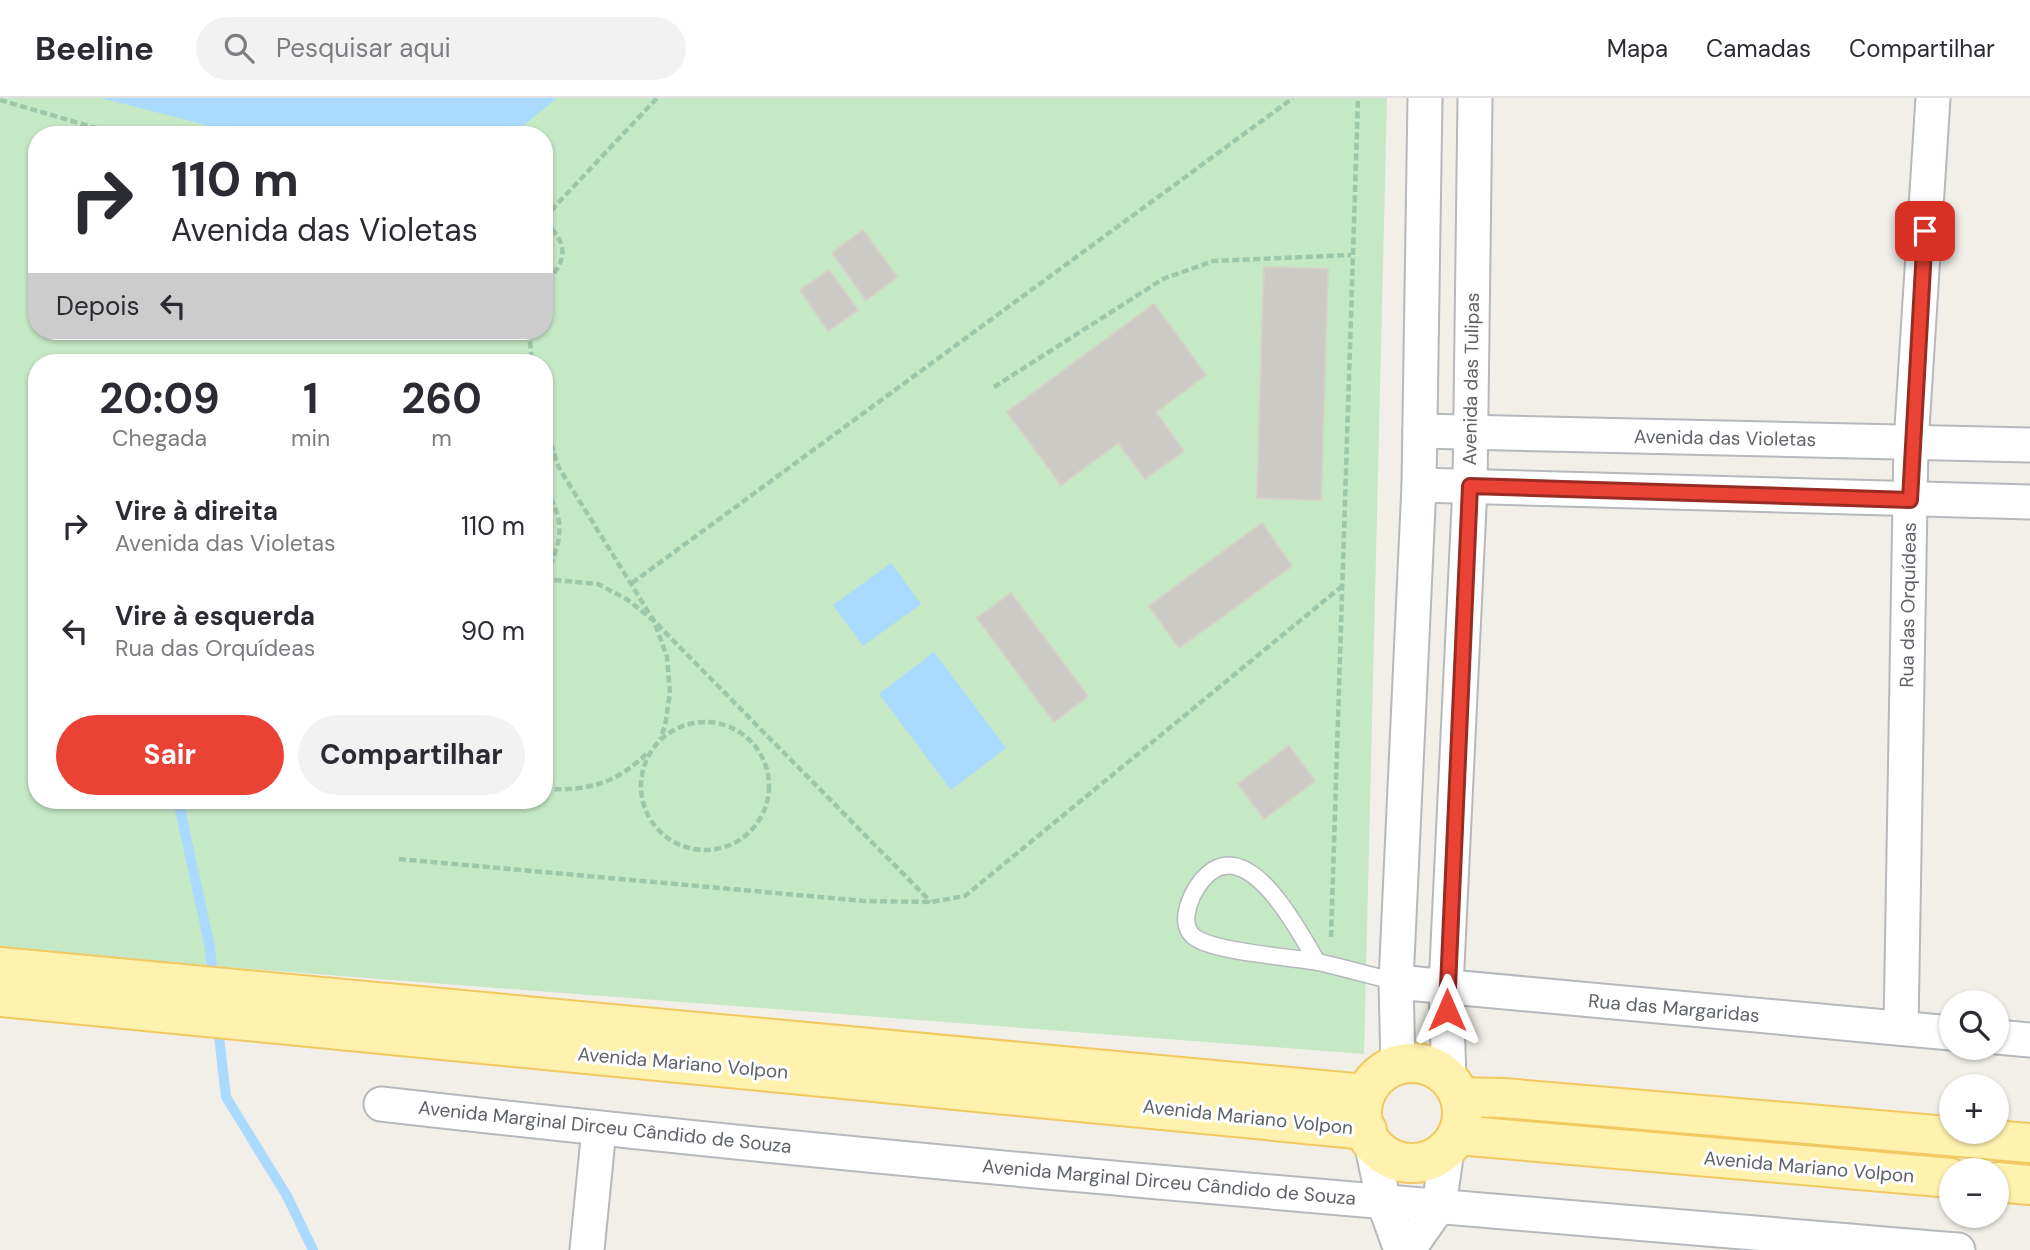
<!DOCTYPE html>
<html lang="pt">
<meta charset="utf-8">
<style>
:root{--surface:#fff;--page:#f2f2f3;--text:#2b2b33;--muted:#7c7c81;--line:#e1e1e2;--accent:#ea4335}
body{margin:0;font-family:"DM Sans",sans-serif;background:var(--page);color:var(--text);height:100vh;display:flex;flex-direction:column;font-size:26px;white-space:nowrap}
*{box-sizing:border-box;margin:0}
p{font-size:23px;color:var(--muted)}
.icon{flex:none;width:38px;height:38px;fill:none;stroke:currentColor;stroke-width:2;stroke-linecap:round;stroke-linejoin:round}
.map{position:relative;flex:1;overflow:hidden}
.details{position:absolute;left:28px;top:256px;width:525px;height:455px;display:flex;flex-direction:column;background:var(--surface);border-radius:28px;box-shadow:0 2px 5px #0004}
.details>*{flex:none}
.guide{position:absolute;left:28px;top:28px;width:525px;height:214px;border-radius:28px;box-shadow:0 2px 5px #0004;background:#fff;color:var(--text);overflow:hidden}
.fabs{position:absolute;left:1939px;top:892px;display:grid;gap:14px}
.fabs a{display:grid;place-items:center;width:70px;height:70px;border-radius:50%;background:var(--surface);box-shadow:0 2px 5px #0004;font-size:35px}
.pin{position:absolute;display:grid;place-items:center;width:60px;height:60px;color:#fff;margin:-30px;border-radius:14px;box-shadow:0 4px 10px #0006}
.me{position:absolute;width:77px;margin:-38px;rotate:0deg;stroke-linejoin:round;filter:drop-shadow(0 0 5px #0008)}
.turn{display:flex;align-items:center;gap:24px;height:147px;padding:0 28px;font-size:32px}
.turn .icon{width:91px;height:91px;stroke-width:2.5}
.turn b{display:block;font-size:49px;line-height:60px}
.then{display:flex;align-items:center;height:66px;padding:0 28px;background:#0003;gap:14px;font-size:26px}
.eta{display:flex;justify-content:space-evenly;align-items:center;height:119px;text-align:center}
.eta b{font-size:42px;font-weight:700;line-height:49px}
.cta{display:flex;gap:14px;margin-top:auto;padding:14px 28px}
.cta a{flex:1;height:80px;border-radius:42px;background:var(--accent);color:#fff;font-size:28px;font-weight:700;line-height:80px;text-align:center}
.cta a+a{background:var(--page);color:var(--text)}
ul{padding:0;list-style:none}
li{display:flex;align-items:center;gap:21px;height:105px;padding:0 28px}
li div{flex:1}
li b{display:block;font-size:26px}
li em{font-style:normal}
header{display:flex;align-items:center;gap:42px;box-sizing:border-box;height:98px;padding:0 35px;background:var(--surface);border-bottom:2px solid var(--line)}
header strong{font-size:33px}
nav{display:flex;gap:38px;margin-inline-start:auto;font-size:24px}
.search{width:490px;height:63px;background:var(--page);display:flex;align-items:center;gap:18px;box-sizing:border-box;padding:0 24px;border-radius:38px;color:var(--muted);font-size:26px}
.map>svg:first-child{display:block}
</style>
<header>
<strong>Beeline</strong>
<div class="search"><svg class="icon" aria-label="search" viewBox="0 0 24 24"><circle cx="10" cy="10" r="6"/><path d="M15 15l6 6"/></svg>Pesquisar aqui</div>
<nav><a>Mapa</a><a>Camadas</a><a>Compartilhar</a></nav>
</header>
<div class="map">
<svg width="2030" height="1152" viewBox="0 0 2030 1152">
<rect width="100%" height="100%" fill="#f1efe8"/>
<path fill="#c5e8c5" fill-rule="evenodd" d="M0,0H1387L1364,956L0,852ZM37,37H544V233H37ZM37,264H544V702H37Z"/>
<g fill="#aadaff">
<path d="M101,0H557L512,37H245Z"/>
<path d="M891,465L921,506L863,548L833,507Z"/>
<path d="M934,554L1006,650L951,692L879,596Z"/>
</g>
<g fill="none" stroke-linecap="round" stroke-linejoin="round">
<g stroke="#aadaff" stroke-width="10">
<path d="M178,702L210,850L213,880"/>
<path d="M218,930L226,999L287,1098L313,1152"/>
</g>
</g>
<g fill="#cccac5" stroke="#d6d1c6" stroke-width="2">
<path d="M863,132L897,179L866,202L832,155Z"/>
<path d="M1264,169L1328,171L1321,402L1257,400Z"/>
<path d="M829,172L858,212L828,233L800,192Z"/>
<path d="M1154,206L1206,277L1156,314L1184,353L1145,381L1118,345L1061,387L1007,314Z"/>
<path d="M1262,425L1292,468L1179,550L1149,508Z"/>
<path d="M1011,495L1088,598L1054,624L977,520Z"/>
<path d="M1289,648L1315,683L1264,721L1238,686Z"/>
</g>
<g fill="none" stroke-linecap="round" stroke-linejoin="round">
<defs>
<path id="lane" d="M1317,864C1300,835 1250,737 1207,777C1193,790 1177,823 1193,838C1211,854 1292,859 1318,864C1344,870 1370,877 1396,884"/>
<g id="street">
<path d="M1420,333L2030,347"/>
<path d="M1419,387L2030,404"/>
<path d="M1396,884L1951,935"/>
<path d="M1901,930L1911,345L1933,0"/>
<path d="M1997,939L2030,942"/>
<path d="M1398,967L1396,884L1419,387L1425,0"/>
<path d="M1449,981L1446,889L1470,388L1475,0"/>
<path d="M381,1006C906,1066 1432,1108 1958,1152"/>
<path d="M1371,1044L1384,1105L1401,1152"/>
<path d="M587,1152L599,1031"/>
<path d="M1408,1152L1439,1108L1447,1052"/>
</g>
<g id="primary">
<path d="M0,869L1365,996"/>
<path d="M0,899L1367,1032"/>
<circle cx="1412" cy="1015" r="50"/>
<path d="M1460,999L1504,1000L2030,1045"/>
<path d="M1457,1037L1951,1080"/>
<path d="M1997,1084L2030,1087"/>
</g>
</defs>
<use href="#lane" stroke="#b5b8bc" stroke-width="19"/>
<use href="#street" stroke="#b5b8bc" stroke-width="37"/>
<use href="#primary" stroke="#f2c960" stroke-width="42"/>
<g stroke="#9cc7a9" stroke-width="4.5" stroke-dasharray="7 3.5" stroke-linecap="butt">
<path d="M0,2L120,37"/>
<path d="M544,120L657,0"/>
<path d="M544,124C570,145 567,165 544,186"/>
<path d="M529,233L532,264"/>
<path d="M994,289L1163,181L1213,163L1351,157"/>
<path d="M544,326L559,370L654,523L931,804"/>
<path d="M544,392C567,419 562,449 544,477"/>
<path d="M544,481L598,486L628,502L654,523L667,559L670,595L665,628L660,641"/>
<path d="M632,485L1293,0"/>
<circle cx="705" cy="688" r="64"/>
<path d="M544,691C588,693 617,686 649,653"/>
<path d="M399,761L864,803L931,804L965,798L1341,489"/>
<path d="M1331,839L1358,0"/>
</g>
<use href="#lane" stroke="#fff" stroke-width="16"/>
<use href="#street" stroke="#fff" stroke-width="33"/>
<use href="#primary" stroke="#fff2af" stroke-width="38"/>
</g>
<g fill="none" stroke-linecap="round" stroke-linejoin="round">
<defs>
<path id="route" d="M1447,912L1470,388L1910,402L1925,133"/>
</defs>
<use href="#route" stroke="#982c22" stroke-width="18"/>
<use href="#route" stroke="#ea4335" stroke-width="12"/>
</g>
<g text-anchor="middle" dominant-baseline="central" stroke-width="6" stroke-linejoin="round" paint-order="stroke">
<g font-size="19" fill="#5f6368" stroke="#fff">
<text transform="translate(1471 281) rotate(-89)">Avenida das Tulipas</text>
<text transform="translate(1725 340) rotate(1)">Avenida das Violetas</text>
<text transform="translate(1908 507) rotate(-89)">Rua das Orquídeas</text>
<text transform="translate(1674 910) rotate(5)">Rua das Margaridas</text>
<text transform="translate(683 965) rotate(5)">Avenida Mariano Volpon</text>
<text transform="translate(1248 1019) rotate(6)">Avenida Mariano Volpon</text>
<text transform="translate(605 1029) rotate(6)">Avenida Marginal Dirceu Cândido de Souza</text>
<text transform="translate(1809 1069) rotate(5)">Avenida Mariano Volpon</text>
<text transform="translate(1169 1084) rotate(5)">Avenida Marginal Dirceu Cândido de Souza</text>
</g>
</g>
</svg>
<div class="fabs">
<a><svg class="icon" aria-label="search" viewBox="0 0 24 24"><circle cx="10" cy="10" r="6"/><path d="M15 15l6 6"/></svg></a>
<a>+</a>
<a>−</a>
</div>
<div class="pin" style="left:1925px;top:133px;background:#d93025"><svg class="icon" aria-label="arrive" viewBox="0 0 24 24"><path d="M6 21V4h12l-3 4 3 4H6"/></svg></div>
<svg class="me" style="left:1447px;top:912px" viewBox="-20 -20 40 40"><path d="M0-17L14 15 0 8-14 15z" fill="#ea4335" stroke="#fff" stroke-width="4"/></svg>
<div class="guide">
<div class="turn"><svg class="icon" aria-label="right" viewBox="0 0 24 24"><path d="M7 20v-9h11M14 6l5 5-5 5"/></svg><div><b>110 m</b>Avenida das Violetas</div></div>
<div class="then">Depois<svg class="icon" aria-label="left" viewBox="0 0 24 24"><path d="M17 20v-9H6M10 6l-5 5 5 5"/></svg></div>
</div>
<section class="details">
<div class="eta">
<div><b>20:09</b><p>Chegada</p></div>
<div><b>1</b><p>min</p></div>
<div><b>260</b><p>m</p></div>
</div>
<ul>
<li><svg class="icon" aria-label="right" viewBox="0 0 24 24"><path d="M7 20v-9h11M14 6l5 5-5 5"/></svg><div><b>Vire à direita</b><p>Avenida das Violetas</p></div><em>110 m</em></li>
<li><svg class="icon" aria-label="left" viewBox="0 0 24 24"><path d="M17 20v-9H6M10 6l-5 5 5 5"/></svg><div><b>Vire à esquerda</b><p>Rua das Orquídeas</p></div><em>90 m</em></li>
</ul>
<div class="cta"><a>Sair</a><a>Compartilhar</a></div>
</section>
</div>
